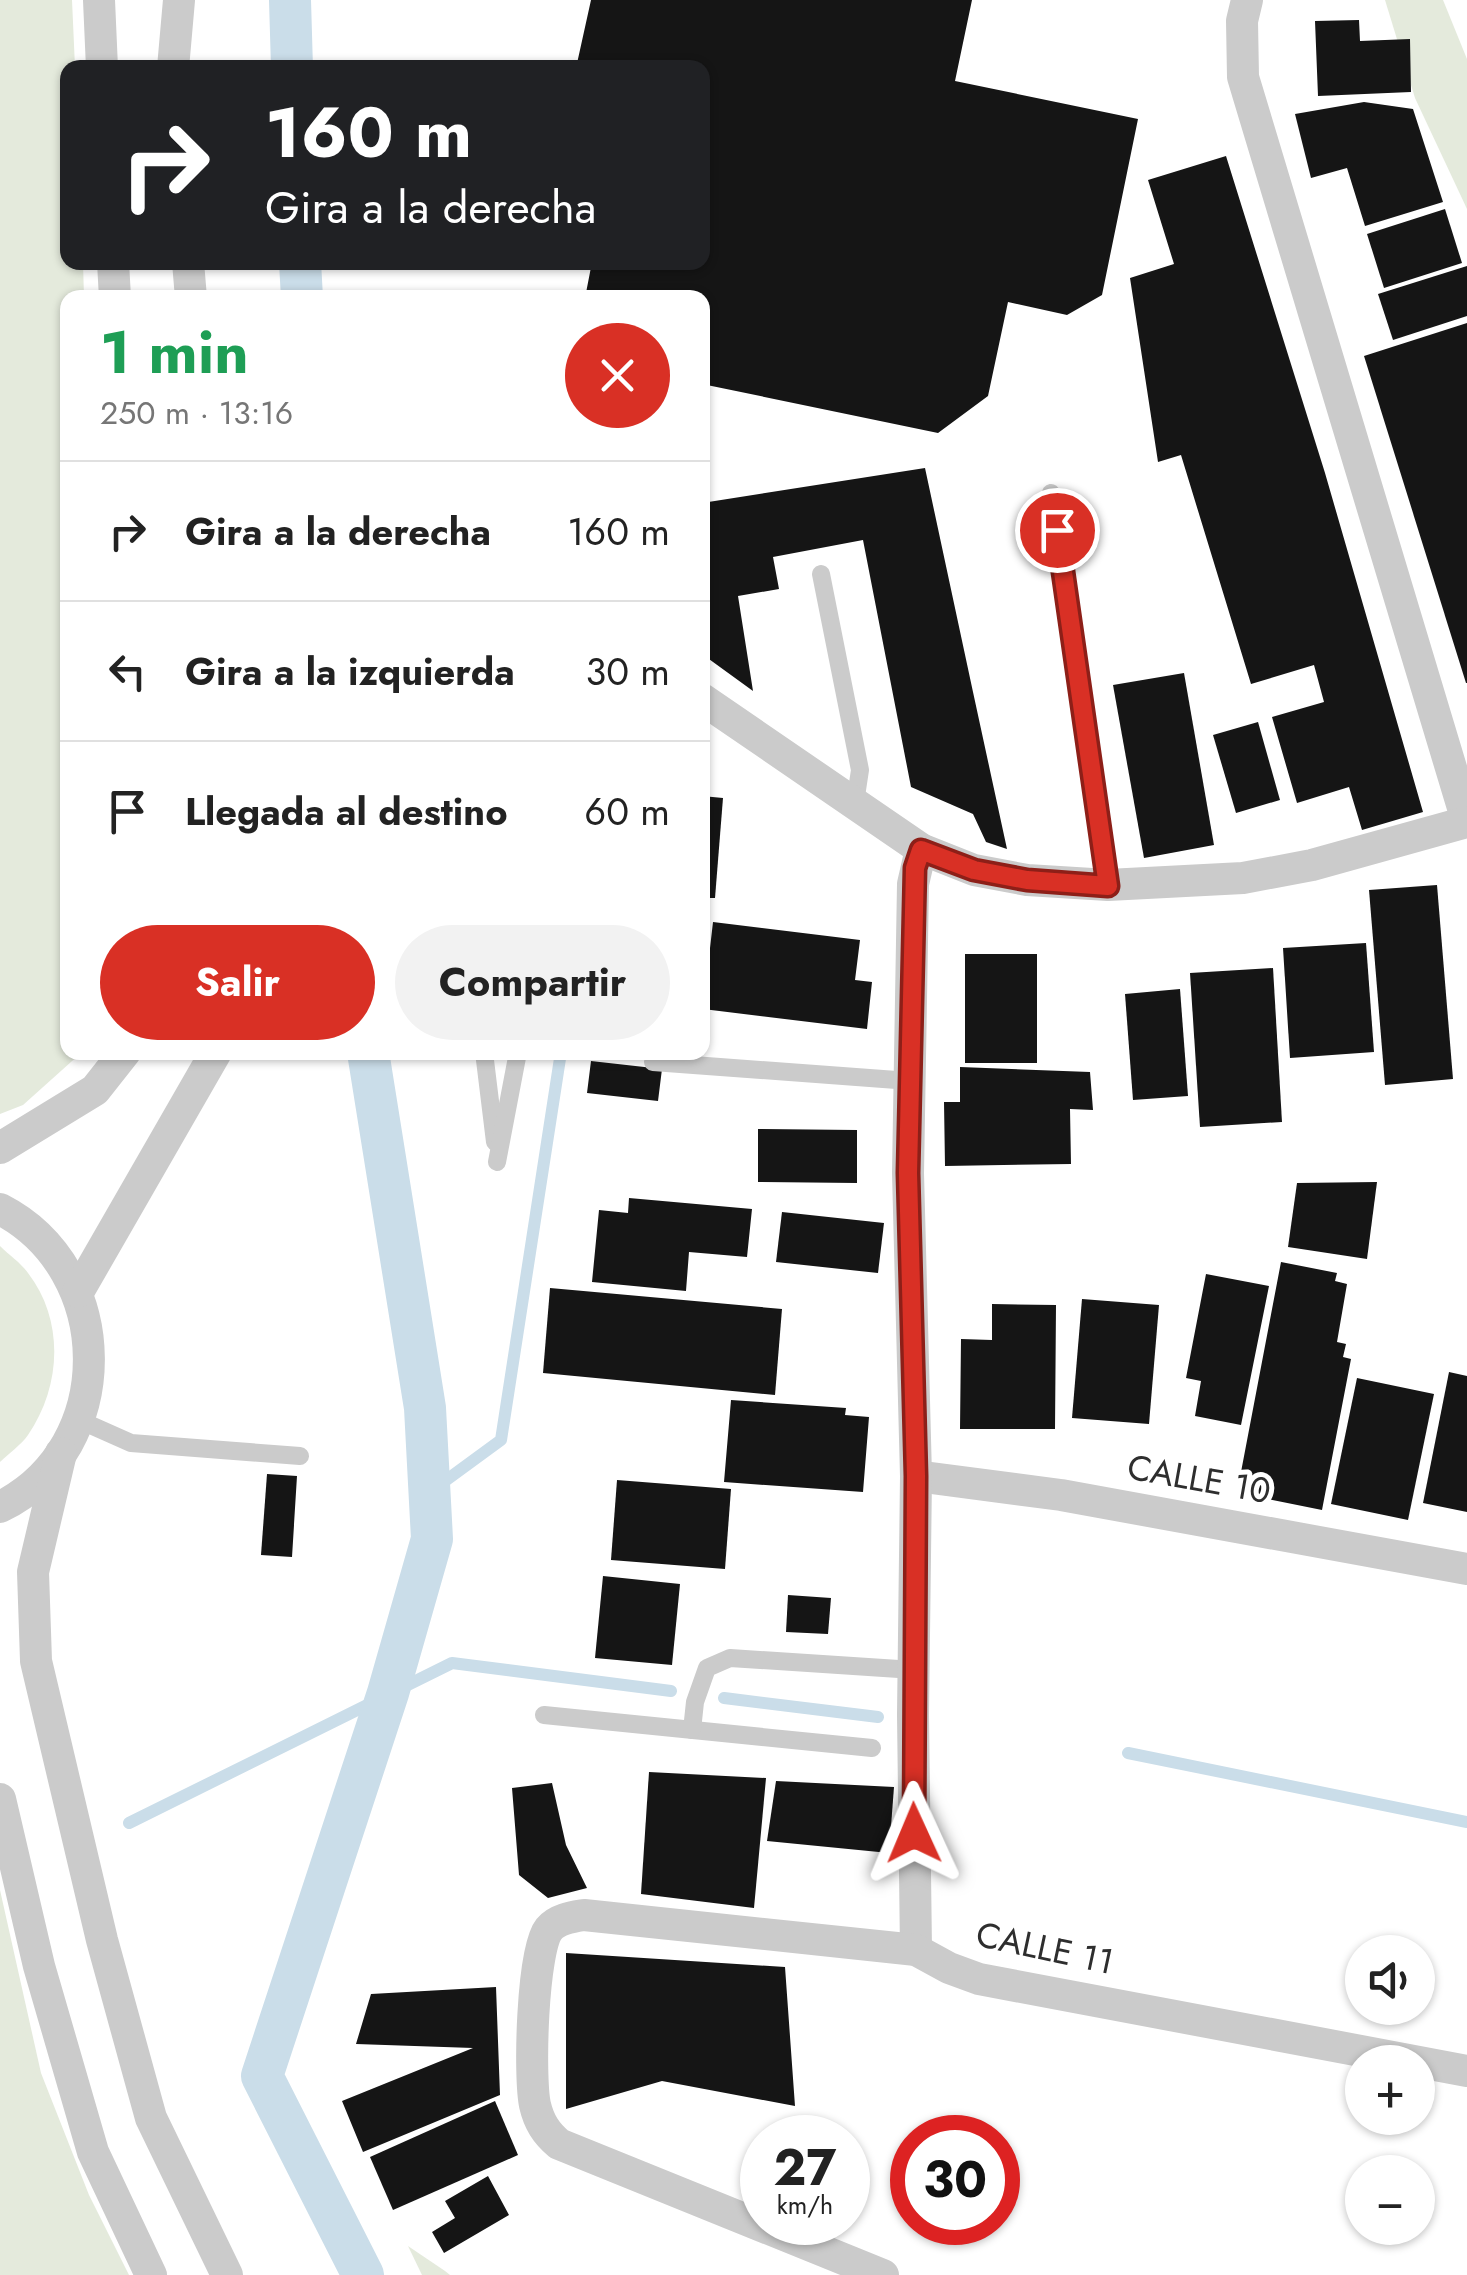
<!DOCTYPE html>
<html lang="es">
<meta charset="utf-8">
<style>
:root{--surface:#fff;--page:#f2f2f2;--text:#222;--muted:#767676;--line:#e0e0e0;--accent:#d93025}
body{margin:0;font-family:Jost,sans-serif;background:var(--page);color:var(--text);height:100vh;display:flex;flex-direction:column;font-size:38px;white-space:nowrap}
*{box-sizing:border-box;margin:0}
p{font-size:32px;color:var(--muted)}
.icon{flex:none;width:55px;height:55px;fill:none;stroke:currentColor;stroke-width:2;stroke-linecap:round;stroke-linejoin:round}
.map{position:relative;flex:1;overflow:hidden}
.details{position:absolute;left:60px;top:290px;width:650px;height:770px;display:flex;flex-direction:column;background:var(--surface);border-radius:20px;box-shadow:0 2px 8px #0004}
.details>*{flex:none}
.guide{position:absolute;left:60px;top:60px;width:650px;height:210px;border-radius:20px;box-shadow:0 2px 8px #0004;background:#202124;color:#fff;overflow:hidden}
.controls{position:absolute;left:1345px;top:1935px;display:grid;gap:20px}
.controls a{display:grid;place-items:center;width:90px;height:90px;border-radius:50%;background:var(--surface);box-shadow:0 2px 8px #0004;font-size:50px}
.speed{position:absolute;left:740px;top:2115px;display:flex;gap:20px;font-size:50px;font-weight:700;text-align:center}
.speed>*{display:grid;place-content:center;width:130px;height:130px;border-radius:50%;background:var(--surface);box-shadow:0 2px 8px #0004;line-height:1}
.speed small{font-size:25px;font-weight:400}
.speed .limit{border:15px solid #d22;background:#fff;color:#111}
.pin{position:absolute;display:grid;place-items:center;width:85px;height:85px;color:#fff;margin:-42px;border:5px solid #fff;border-radius:50%;box-shadow:0 2px 10px #0007}
.me{position:absolute;width:110px;margin:-55px;rotate:359deg;stroke-linejoin:round;filter:drop-shadow(0 0 8px #0008)}
.turn{display:flex;align-items:center;gap:35px;height:210px;padding:0 40px;font-size:45px}
.turn .icon{width:130px;height:130px;stroke-width:2.5}
.turn b{display:block;font-size:70px;line-height:85px}
.round{display:grid;place-items:center;flex:none;width:105px;height:105px;border-radius:52px;background:var(--page)}
.head{display:flex;align-items:center;justify-content:space-between;height:170px;padding:0 40px}
h1{font-size:60px;font-weight:700;line-height:75px;color:#1e9e55}
.primary-button{display:flex;gap:20px;margin-top:auto;padding:20px 40px}
.primary-button a{flex:1;height:115px;border-radius:60px;background:var(--accent);color:#fff;font-size:40px;font-weight:700;line-height:115px;text-align:center}
.primary-button a+a{background:var(--page);color:var(--text)}
ul{padding:0;list-style:none}
li{display:flex;align-items:center;gap:30px;height:140px;padding:0 40px;border-top:2px solid var(--line)}
li div{flex:1}
li b{display:block;font-size:38px}
li em{font-style:normal}
.map>svg:first-child{display:block}
</style>
<div class="map">
<svg width="1467" height="2275" viewBox="0 0 1467 2275">
<rect width="100%" height="100%" fill="#fff"/>
<g fill="#e4eadc">
<path d="M0,0H72L75,67L68,68V262L83,263L84,297L68,298V1052L81,1053L23,1105L0,1114Z"/>
<path d="M1385,0H1443L1467,59V209L1415,98Z"/>
<path d="M0,1246C9,1255 21,1263 28,1273C65,1321 61,1387 28,1435C21,1445 9,1453 0,1462Z"/>
<path d="M0,1890L41,2073L89,2195L129,2275H0Z"/>
<path d="M408,2246L445,2271L450,2275H422Z"/>
</g>
<g fill="none" stroke-linecap="round" stroke-linejoin="round">
<g stroke="#cadde9" stroke-width="12">
<path d="M430,1492L501,1440L561,1052"/>
<path d="M724,1698L878,1717"/>
<path d="M1128,1753L1467,1822"/>
<path d="M129,1823L452,1663L671,1691"/>
</g>
<g stroke="#cadde9" stroke-width="42">
<path d="M290,0L292,68"/>
<path d="M300,262L302,298"/>
<path d="M363,2275L262,2076L388,1693L432,1539L425,1408L368,1052"/>
</g>
</g>
<g fill="#151515">
<path d="M591,0H972L955,81L1138,119L1102,295L1067,315L1008,302L988,396L938,433L702,384V298H585L592,262H702V68H576Z"/>
<path d="M1359,20L1360,41L1410,39L1411,92L1318,96L1315,21Z"/>
<path d="M1364,102L1413,109L1443,202L1365,226L1347,168L1311,178L1295,114Z"/>
<path d="M1226,156L1325,473L1423,812L1362,830L1349,787L1297,803L1272,717L1324,702L1314,665L1251,684L1181,455L1158,462L1130,278L1174,264L1148,180Z"/>
<path d="M1445,209L1462,263L1384,288L1367,234Z"/>
<path d="M1467,266V316L1393,340L1378,294Z"/>
<path d="M1467,323V683H1466L1364,356Z"/>
<path d="M925,468L973,692L1007,849L986,842L973,814L911,787L863,540L773,557L779,589L738,596L753,691L702,654V503Z"/>
<path d="M1184,673L1214,845L1144,858L1113,685Z"/>
<path d="M1258,722L1280,800L1236,813L1213,735Z"/>
<path d="M702,796L723,798L715,898H702Z"/>
<path d="M1437,885L1453,1079L1385,1085L1369,890Z"/>
<path d="M713,922L860,940L855,980L872,982L867,1029L703,1009Z"/>
<path d="M1366,943L1374,1052L1290,1058L1283,948Z"/>
<rect x="965" y="954" width="72" height="109"/>
<path d="M1273,968L1282,1122L1200,1127L1190,973Z"/>
<path d="M1180,989L1188,1096L1133,1100L1125,994Z"/>
<path d="M591,1061L662,1069L658,1101L587,1093Z"/>
<path d="M960,1067L1090,1072L1093,1110L1070,1109L1071,1164L945,1166L944,1102H960Z"/>
<path d="M758,1129L857,1130V1183L758,1182Z"/>
<path d="M1377,1182L1367,1259L1288,1247L1297,1183Z"/>
<path d="M629,1198L752,1209L747,1257L689,1252L686,1291L592,1282L599,1210L628,1213Z"/>
<path d="M782,1212L884,1223L878,1273L776,1262Z"/>
<path d="M1281,1262L1337,1273L1335,1281L1347,1284L1337,1342L1346,1344L1343,1357L1351,1359L1322,1510L1237,1493Z"/>
<path d="M1206,1274L1269,1286L1241,1425L1195,1416L1201,1381L1186,1378Z"/>
<path d="M550,1288L782,1309L775,1395L543,1373Z"/>
<path d="M1082,1299L1159,1305L1149,1424L1072,1418Z"/>
<path d="M992,1304L1056,1305L1055,1429H960L961,1339L992,1340Z"/>
<path d="M1449,1372L1467,1376V1512L1423,1503Z"/>
<path d="M1357,1378L1434,1394L1408,1520L1331,1504Z"/>
<path d="M731,1400L846,1408L845,1415L869,1417L863,1492L724,1482Z"/>
<path d="M267,1474L297,1476L292,1557L261,1555Z"/>
<path d="M617,1480L731,1489L725,1569L611,1560Z"/>
<path d="M603,1576L680,1584L672,1665L595,1658Z"/>
<path d="M788,1595L831,1598L828,1634L786,1632Z"/>
<path d="M649,1772L766,1778L754,1908L641,1894Z"/>
<path d="M776,1781L894,1787L889,1853L767,1841Z"/>
<path d="M552,1783L566,1845L587,1888L548,1898L519,1875L512,1788Z"/>
<path d="M566,1953L785,1967L795,2106L662,2081L566,2109Z"/>
<path d="M496,1987L500,2095L363,2152L342,2101L473,2048L356,2044L371,1994Z"/>
<path d="M495,2101L518,2155L393,2210L370,2157Z"/>
<path d="M488,2176L509,2215L444,2253L432,2232L455,2218L445,2201Z"/>
</g>
<g fill="none" stroke-linecap="round" stroke-linejoin="round">
<g stroke="#cbcbcb" stroke-width="18">
<path d="M1051,493L1108,885"/>
<path d="M821,574L860,770L855,803"/>
<path d="M484,1052L495,1142"/>
<path d="M653,1062L910,1081"/>
<path d="M497,1162L518,1052"/>
<path d="M77,1419L131,1443L300,1456"/>
<path d="M544,1715L872,1748"/>
<path d="M692,1730L695,1702L707,1668L730,1658L914,1670"/>
</g>
<g stroke="#cbcbcb" stroke-width="32">
<path d="M99,0L102,68"/>
<path d="M1247,0L1242,21L1243,77L1467,821"/>
<path d="M173,68L179,0"/>
<path d="M113,262L115,298"/>
<path d="M188,262L191,298"/>
<path d="M702,699L921,849L974,870L1027,880L1108,885L1243,878L1312,865L1467,822"/>
<path d="M0,1148L95,1090L125,1052"/>
<path d="M0,1209C117,1269 120,1448 0,1507"/>
<path d="M78,1292L216,1052"/>
<path d="M61,1453L33,1572L36,1661L102,1940L151,2118L227,2275"/>
<path d="M916,1476L1061,1495L1467,1569"/>
<path d="M0,1799L39,1966L93,2152L151,2275"/>
<path d="M916,1950L913,1715L916,1476L908,1173L913,884L921,849"/>
<path d="M883,2275L559,2144C546,2133 539,2122 535,2105C529,2077 532,1950 549,1929C557,1919 572,1917 584,1915L916,1950L949,1968L979,1979L1467,2071"/>
</g>
</g>
<g fill="none" stroke-linecap="round" stroke-linejoin="round">
<defs>
<path id="route" d="M914,1833L916,1476L908,1173L915,868L921,850L974,870L1027,880L1108,886L1057,530"/>
</defs>
<use href="#route" stroke="#8d1f18" stroke-width="25"/>
<use href="#route" stroke="#d93025" stroke-width="18"/>
</g>
<g text-anchor="middle" dominant-baseline="central" stroke-width="10" stroke-linejoin="round" paint-order="stroke">
<g font-size="35" fill="#2e2e2e" stroke="#fff">
<text transform="translate(1199 1479) rotate(10)">CALLE 10</text>
<text transform="translate(1045 1948) rotate(12)">CALLE 11</text>
</g>
</g>
</svg>
<div class="controls">
<a><svg class="icon" aria-label="sound" viewBox="0 0 24 24"><path d="M4 9h4l5-4v14l-5-4H4zM17 9q2 3 0 6"/></svg></a>
<a>+</a>
<a>−</a>
</div>
<div class="speed"><div>27<small>km/h</small></div><div class="limit">30</div></div>
<div class="pin" style="left:1057px;top:530px;background:#d93025"><svg class="icon" aria-label="arrive" viewBox="0 0 24 24"><path d="M6 21V4h12l-3 4 3 4H6"/></svg></div>
<svg class="me" style="left:914px;top:1833px" viewBox="-20 -20 40 40"><path d="M0-17L14 15 0 8-14 15z" fill="#d93025" stroke="#fff" stroke-width="4"/></svg>
<div class="guide">
<div class="turn"><svg class="icon" aria-label="right" viewBox="0 0 24 24"><path d="M7 20v-9h11M14 6l5 5-5 5"/></svg><div><b>160 m</b>Gira a la derecha</div></div>
</div>
<section class="details">
<div class="head"><div><h1>1 min</h1><p>250 m · 13:16</p></div><a class="round" style="background:#d93025;color:#fff"><svg class="icon" aria-label="close" viewBox="0 0 24 24"><path d="M6 6l12 12M18 6L6 18"/></svg></a></div>
<ul>
<li><svg class="icon" aria-label="right" viewBox="0 0 24 24"><path d="M7 20v-9h11M14 6l5 5-5 5"/></svg><div><b>Gira a la derecha</b></div><em>160 m</em></li>
<li><svg class="icon" aria-label="left" viewBox="0 0 24 24"><path d="M17 20v-9H6M10 6l-5 5 5 5"/></svg><div><b>Gira a la izquierda</b></div><em>30 m</em></li>
<li><svg class="icon" aria-label="arrive" viewBox="0 0 24 24"><path d="M6 21V4h12l-3 4 3 4H6"/></svg><div><b>Llegada al destino</b></div><em>60 m</em></li>
</ul>
<div class="primary-button"><a>Salir</a><a>Compartir</a></div>
</section>
</div>
